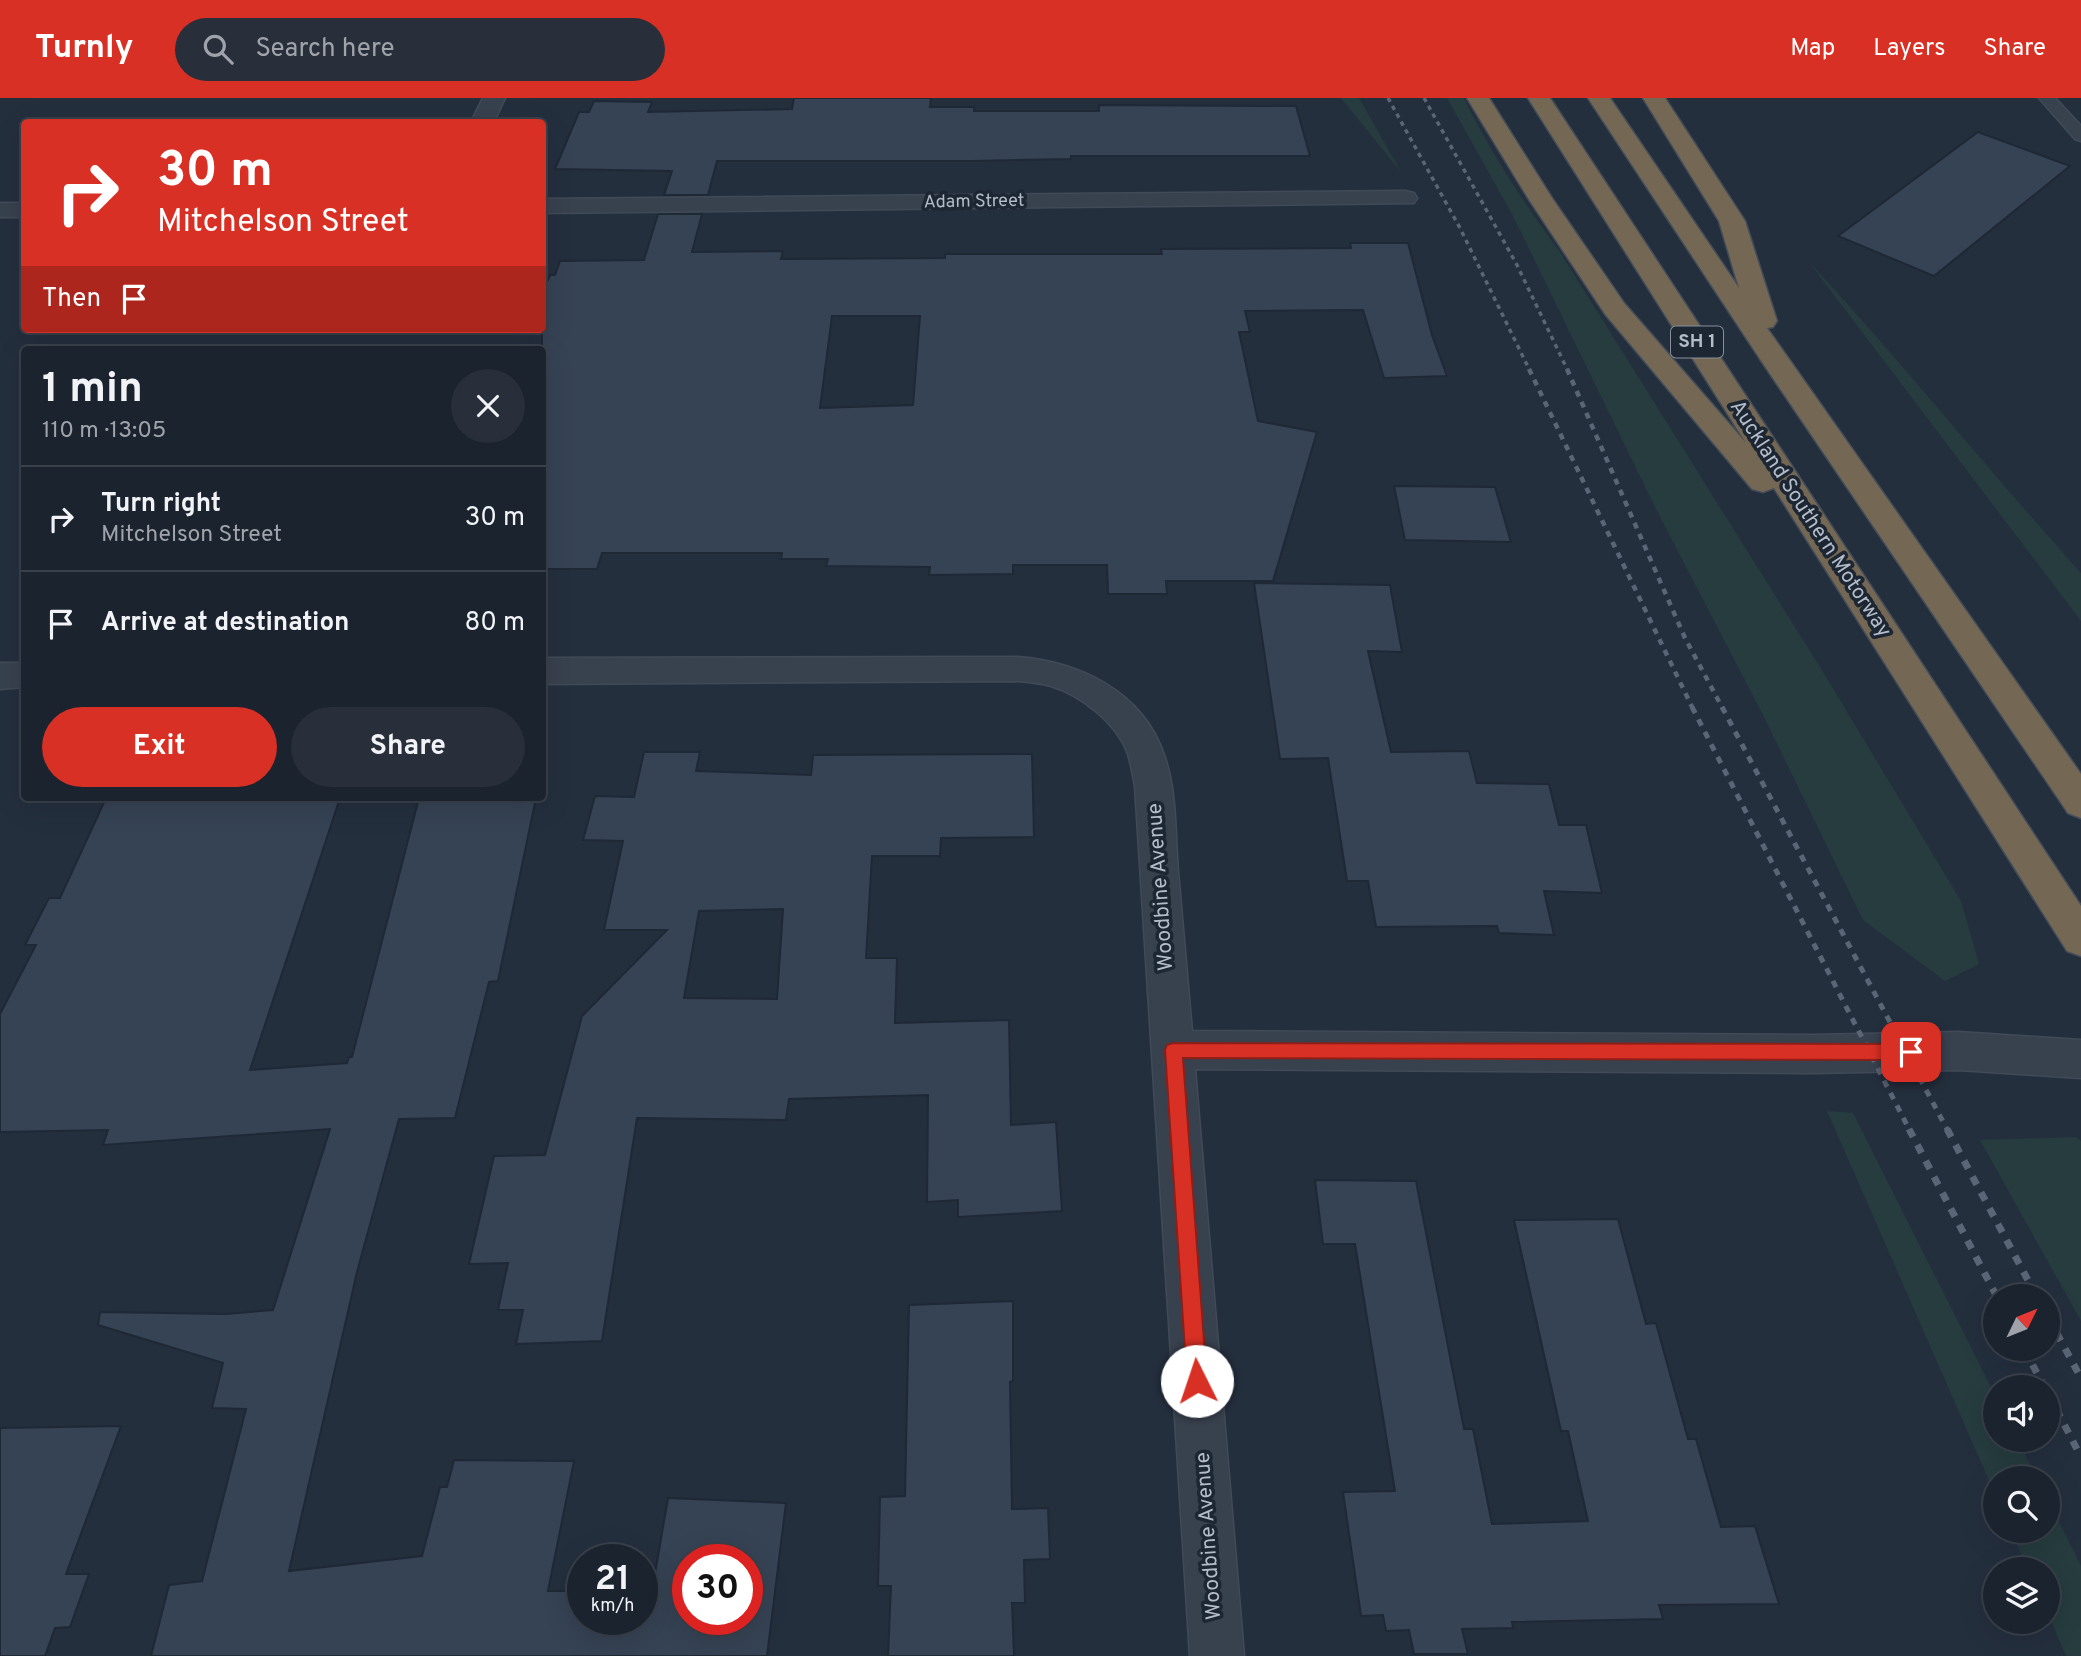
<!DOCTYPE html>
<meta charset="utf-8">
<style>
:root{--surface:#1b232e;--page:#282f3a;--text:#f1f3f6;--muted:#a0a4aa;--line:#39404a;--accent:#d93025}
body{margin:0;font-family:Overpass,sans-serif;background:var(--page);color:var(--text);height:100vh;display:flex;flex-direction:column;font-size:26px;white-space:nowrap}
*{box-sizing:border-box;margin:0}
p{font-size:23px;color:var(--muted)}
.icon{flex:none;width:38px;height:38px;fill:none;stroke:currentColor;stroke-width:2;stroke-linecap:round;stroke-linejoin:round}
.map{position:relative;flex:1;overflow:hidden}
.drawer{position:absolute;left:21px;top:248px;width:525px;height:455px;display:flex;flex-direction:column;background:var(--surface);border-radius:7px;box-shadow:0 7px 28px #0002,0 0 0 2px var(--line)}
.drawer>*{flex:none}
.hud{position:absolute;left:21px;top:21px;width:525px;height:214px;border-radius:7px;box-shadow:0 7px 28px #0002,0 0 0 2px var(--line);background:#d93025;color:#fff;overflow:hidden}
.needle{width:46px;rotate:47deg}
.controls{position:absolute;left:1983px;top:1186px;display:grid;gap:14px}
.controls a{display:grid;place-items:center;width:77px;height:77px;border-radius:50%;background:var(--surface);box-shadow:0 7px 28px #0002,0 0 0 2px var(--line);font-size:35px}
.speed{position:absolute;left:567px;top:1446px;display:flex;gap:14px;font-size:35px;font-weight:700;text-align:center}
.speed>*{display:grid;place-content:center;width:91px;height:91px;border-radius:50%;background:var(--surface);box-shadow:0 7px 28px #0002,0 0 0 2px var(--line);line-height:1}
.speed small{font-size:18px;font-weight:400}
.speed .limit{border:10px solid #d22;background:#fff;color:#111}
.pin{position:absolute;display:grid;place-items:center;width:60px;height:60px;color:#fff;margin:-30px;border-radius:14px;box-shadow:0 4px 10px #0006}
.me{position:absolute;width:77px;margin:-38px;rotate:356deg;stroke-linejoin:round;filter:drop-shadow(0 0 5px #0008)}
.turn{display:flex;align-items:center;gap:24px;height:147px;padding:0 21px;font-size:32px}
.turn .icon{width:91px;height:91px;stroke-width:2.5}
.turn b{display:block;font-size:49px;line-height:60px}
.then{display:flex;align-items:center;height:66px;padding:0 21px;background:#0003;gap:14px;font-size:26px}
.round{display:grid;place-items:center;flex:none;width:74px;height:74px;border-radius:37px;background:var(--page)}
.overview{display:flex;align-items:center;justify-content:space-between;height:119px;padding:0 21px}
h1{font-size:42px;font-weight:700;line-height:52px}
.button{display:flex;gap:14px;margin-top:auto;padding:14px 21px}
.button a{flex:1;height:80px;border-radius:42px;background:var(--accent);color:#fff;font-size:28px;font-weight:700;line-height:80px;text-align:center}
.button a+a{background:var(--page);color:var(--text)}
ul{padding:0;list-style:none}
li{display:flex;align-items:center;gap:21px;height:105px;padding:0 21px;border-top:2px solid var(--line)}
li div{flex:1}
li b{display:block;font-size:26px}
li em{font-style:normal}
header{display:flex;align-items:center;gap:42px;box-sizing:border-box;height:98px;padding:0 35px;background:var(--accent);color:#fff}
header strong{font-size:33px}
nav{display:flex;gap:38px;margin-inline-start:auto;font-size:24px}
.search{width:490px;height:63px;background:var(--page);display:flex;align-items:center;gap:18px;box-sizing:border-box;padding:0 24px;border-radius:38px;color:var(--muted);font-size:26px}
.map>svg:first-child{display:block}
</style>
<header>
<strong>Turnly</strong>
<div class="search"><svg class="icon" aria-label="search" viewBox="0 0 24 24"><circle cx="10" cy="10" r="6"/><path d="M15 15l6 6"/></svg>Search here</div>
<nav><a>Map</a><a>Layers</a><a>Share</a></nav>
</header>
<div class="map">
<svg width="2081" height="1558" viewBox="0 0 2081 1558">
<rect width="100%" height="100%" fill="#242f3e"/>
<g fill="#263c3f">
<path d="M1342,0H1359L1401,74L1341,0Z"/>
<path d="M1447,0H1464C1490,54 1524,105 1560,154L1820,569L1961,803L1979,866L1945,883L1863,822L1763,617L1657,413L1512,116Z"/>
<path d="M1809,164C1903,265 1989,373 2081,475V523Z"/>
<path d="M1827,1013L1853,1015L1995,1297V1342H2018L2037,1381H1995V1396Z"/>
<path d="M2076,1039L2081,1043V1223L1980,1042Z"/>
<path d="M2048,1402L2081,1468V1558H2066L2048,1516V1472H2028L2011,1433H2048Z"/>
</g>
<g fill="#364354" stroke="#1f2835" stroke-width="2" fill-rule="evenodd">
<path d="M794,0H931L930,9H974V13H1099V7L1296,8L1310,58H1071V61L973,63H717L708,97H664L672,73L555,71L579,14H589L594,3L652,4L648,14L792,11Z"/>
<path d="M1978,34L2070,68L1934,178L1838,138Z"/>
<path d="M658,116H702L692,154L783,153L781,161L945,160V156H1162L1161,151L1351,150L1350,145H1408L1432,237L1447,278L1384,280L1363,212L1245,213L1250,234H1239L1258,323L1317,334L1273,483H1166L1167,496H1108L1107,467H1013V476L929,477L930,469L826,468L828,461H781L782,455H602L597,471H542V197L550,177H555L560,163L644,162ZM832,218H920L913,307L820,310Z"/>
<path d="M1394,388L1495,389L1511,444L1405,442Z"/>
<path d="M1254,485L1390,487L1402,554L1368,553L1391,654L1469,653L1477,685L1549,686L1559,727H1586L1602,795L1544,793L1554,837L1499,835L1497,828L1376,829L1368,783H1347L1328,660L1280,661Z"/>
<path d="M644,654H700L696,673L811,677L813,657L1032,656L1034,739L941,740L940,758H872L866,860H897L895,925L1009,922L1011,1027L1056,1024L1062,1113L958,1119V1102L927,1104L928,997L789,1001L786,1022L637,1020L602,1243L516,1246L523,1212H498L508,1165L469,1166L494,1058L545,1057L582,918L667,832H604L623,743L583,742L595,698L634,699ZM783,811L777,901L684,900L699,813Z"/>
<path d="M106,700H340L250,972L347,965L349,959H352L419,700H536L498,883L489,884L455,1020L399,1021L357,1174L289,1473L422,1458L440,1389H447L454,1362L574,1363L548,1493H583V1521H642V1493H652L668,1400L786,1405L767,1558H151L169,1487L202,1483L246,1311L212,1310L223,1265L98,1227L100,1214L226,1216L273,1212L330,1031L103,1047L108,1032L0,1034V916L36,847H25L49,800H60ZM688,1461H747V1521H688Z"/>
<path d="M1315,1082L1416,1083L1464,1331H1473L1492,1426L1588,1423L1568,1333H1561L1514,1122L1618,1121L1646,1226L1656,1225L1688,1341H1696L1721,1429L1755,1428L1779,1506L1659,1507L1663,1521L1512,1524L1513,1530L1462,1531L1468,1556H1414L1409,1532L1386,1533L1383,1517L1361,1518L1343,1394L1395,1393L1355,1146H1323Z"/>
<path d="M1013,1203V1283L1010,1284L1012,1411L1048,1410L1050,1461L1024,1462L1025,1505H1012L1014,1558H888L891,1488H878L880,1399L905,1398L909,1207Z"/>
<path d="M121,1328L66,1476H89L70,1529L55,1530L45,1558H0V1330Z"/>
</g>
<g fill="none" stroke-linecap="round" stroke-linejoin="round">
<defs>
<path id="service" d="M2039,0H2055L2081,28V43L2075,41Z"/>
<g id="minor">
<path d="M483,0H505L494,24H471Z"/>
<path d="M1405,93L1414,95L1417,100L1414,105L542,115V101Z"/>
<rect x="0" y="105" width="24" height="14"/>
<path d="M1018,559C1080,564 1143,594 1164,657C1177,693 1175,736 1178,773C1183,827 1187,880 1192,933L1814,937L1959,934L2081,942V980L1959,972L1814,975L1195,971L1244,1558H1190L1135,688C1133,677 1131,666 1128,656C1117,625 1081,597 1051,588C1040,585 1029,584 1018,583L542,586V560Z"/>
<path d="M0,565H24V589L0,591Z"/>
</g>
<g id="motorway">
<path d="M1467,0H1489L1552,100L1624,205L1746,345L1528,0H1550L2081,808V858L2067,853L1774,390L1763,394L1752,391L1605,216L1528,100Z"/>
<path d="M1588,0H1610L1739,190L1719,123L1643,0H1665L1745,123L1777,223L1773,229L1767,230L2081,676V720L2068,715L1762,264Z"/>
</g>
</defs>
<use href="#service" stroke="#414a57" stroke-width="3"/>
<use href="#minor" stroke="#414a57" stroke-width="3"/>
<use href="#motorway" stroke="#434c59" stroke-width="3"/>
<use href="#service" fill="#38414e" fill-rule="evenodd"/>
<use href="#minor" fill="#38414e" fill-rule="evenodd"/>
<use href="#motorway" fill="#746855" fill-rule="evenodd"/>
<g stroke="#5a6575" stroke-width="3.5" stroke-dasharray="4.5 4.5" stroke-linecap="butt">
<path d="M1388,0L1460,130L1530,273"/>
<path d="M1424,0L1517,167L1568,273"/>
</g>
<g stroke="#5a6575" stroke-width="4.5" stroke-dasharray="6 6" stroke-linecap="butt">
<path d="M1529,271L1693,611"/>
<path d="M1567,271L1685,540L1723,611"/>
</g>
<g stroke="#5a6575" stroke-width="5" stroke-dasharray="7 7" stroke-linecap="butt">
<path d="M1692,609L1910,1033"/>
<path d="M1722,609L1948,1033"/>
</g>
<g stroke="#5a6575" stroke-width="7" stroke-dasharray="9 9" stroke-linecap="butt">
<path d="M1909,1031L1997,1199"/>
<path d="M1947,1031L2037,1199"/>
<path d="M2048,1219L2081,1280"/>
<path d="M2024,1251L2045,1290"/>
<path d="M2048,1295L2081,1359"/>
</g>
</g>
<path fill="#d93025" stroke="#8d1f18" stroke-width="2" d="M1173,945L1911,946L1917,949L1919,954L1917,960L1911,962L1183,960L1207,1283L1204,1290L1197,1293L1190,1290L1187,1283L1165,952L1167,947Z"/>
<g text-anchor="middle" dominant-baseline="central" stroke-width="7" stroke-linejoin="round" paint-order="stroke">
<g font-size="18" fill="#b4bcc9" stroke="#1d2633">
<text transform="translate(974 104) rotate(-1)">Adam Street</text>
</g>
<rect fill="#1d2633" stroke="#878f9c" stroke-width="2" x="1671" y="228.5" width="52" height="31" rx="5"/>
<g font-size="19" font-weight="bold" fill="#b4bcc9">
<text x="1697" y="244">SH 1</text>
</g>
<g font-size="21" fill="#b4bcc9" stroke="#1d2633">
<text transform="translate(1810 421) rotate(57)">Auckland Southern Motorway</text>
<text transform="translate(1161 789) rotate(-94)">Woodbine Avenue</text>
<text transform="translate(1209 1438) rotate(-94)">Woodbine Avenue</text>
</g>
</g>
</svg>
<div class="controls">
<a><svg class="needle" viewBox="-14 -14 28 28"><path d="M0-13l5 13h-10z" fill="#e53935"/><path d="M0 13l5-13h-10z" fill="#a0a4aa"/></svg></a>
<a><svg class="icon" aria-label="sound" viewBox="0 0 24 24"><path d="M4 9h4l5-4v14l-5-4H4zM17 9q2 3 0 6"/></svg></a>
<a><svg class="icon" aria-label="search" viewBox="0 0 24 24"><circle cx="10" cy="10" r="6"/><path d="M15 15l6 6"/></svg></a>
<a><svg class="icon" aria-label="layers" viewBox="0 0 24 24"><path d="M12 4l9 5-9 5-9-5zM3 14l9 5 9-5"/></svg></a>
</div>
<div class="speed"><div>21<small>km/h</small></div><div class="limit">30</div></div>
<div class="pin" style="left:1911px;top:954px;background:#d93025"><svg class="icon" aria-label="arrive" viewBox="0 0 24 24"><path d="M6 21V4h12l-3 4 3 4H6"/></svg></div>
<svg class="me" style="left:1197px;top:1283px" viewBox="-20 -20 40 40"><circle r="19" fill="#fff"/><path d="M0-13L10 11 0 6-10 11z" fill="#d93025"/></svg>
<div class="hud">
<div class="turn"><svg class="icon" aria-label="right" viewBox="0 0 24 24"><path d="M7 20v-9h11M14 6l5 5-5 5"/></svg><div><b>30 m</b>Mitchelson Street</div></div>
<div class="then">Then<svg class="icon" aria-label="arrive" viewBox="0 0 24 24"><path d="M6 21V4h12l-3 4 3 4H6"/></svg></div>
</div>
<section class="drawer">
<div class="overview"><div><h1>1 min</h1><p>110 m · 13:05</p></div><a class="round"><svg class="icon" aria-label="close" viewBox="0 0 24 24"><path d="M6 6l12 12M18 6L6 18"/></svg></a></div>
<ul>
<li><svg class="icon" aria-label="right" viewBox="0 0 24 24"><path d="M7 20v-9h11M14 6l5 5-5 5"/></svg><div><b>Turn right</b><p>Mitchelson Street</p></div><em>30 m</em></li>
<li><svg class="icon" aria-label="arrive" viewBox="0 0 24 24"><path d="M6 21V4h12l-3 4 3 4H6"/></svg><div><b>Arrive at destination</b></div><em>80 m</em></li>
</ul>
<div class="button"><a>Exit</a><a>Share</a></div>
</section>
</div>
